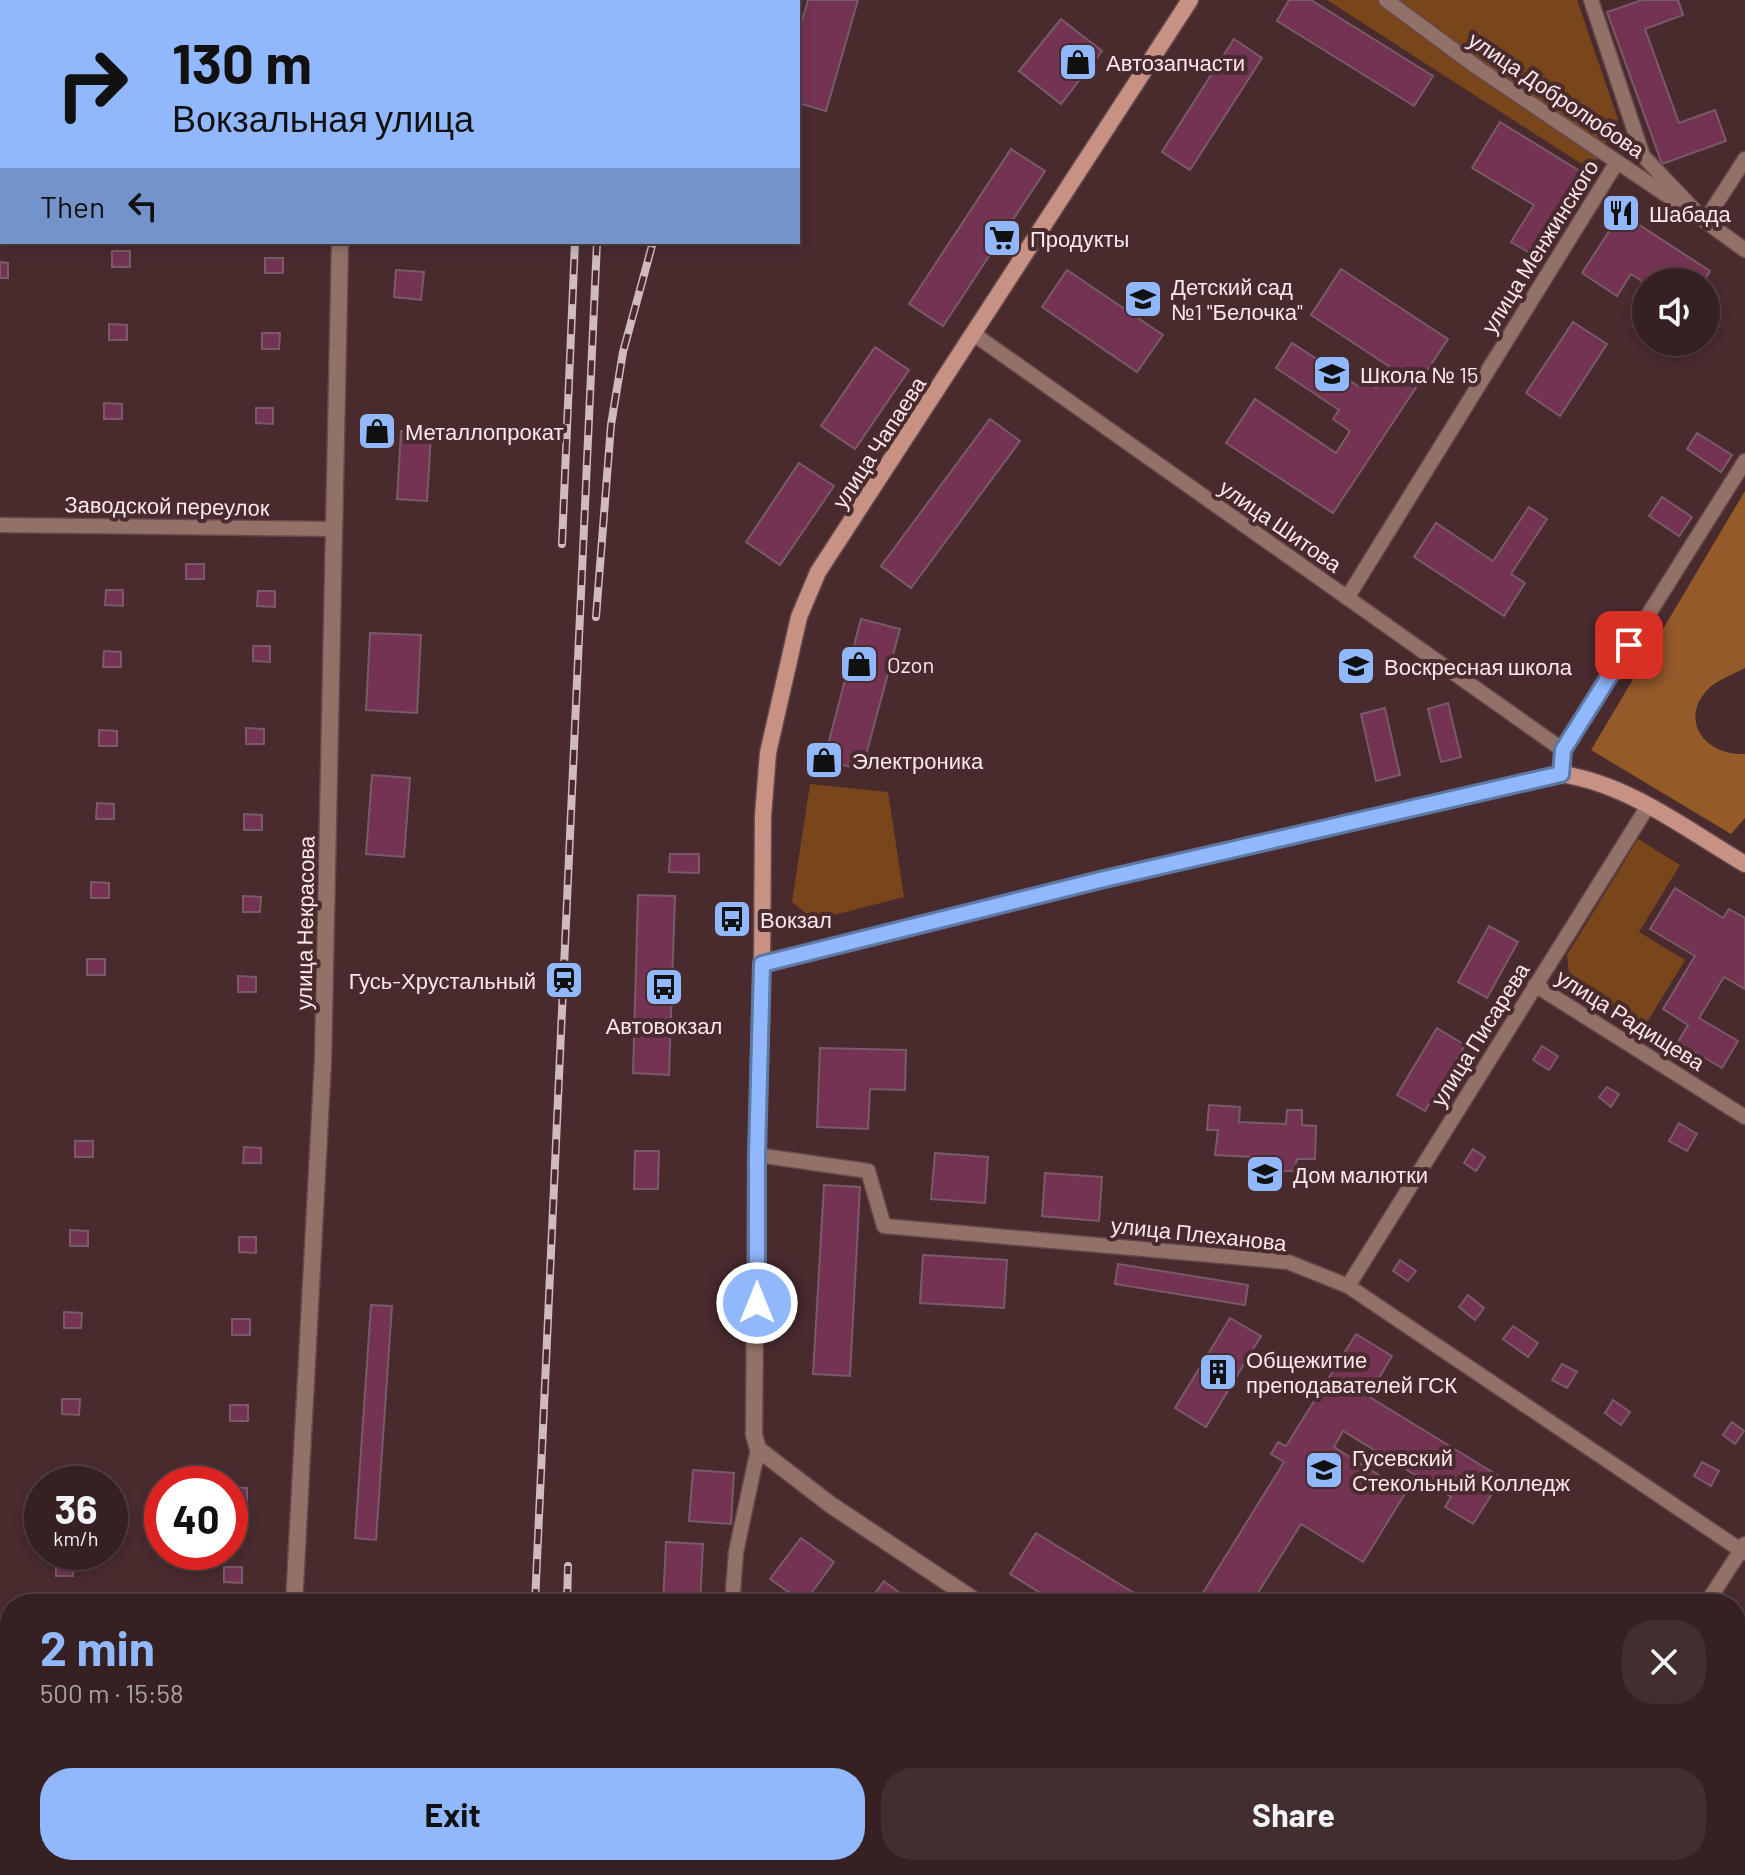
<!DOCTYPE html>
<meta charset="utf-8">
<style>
:root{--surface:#372022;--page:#422d2f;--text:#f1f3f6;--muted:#aaa3a5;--line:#513e40;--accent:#91b8fd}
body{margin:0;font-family:Barlow,sans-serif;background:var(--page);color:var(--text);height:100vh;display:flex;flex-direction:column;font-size:30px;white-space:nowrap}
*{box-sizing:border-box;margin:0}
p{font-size:26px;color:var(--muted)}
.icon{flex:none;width:44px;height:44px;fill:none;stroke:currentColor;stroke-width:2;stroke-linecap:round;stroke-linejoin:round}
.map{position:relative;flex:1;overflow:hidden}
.details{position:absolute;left:0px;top:1594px;width:1746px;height:282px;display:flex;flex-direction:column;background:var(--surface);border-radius:32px 32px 0 0;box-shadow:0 4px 12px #0003,0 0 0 2px var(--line)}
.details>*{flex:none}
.hud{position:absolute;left:0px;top:0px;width:800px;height:244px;box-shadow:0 4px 12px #0003,0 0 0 2px var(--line);background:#91b8fd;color:#111;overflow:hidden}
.controls{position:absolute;left:1632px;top:268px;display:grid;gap:16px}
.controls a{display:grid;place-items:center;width:88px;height:88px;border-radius:50%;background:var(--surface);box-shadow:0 4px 12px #0003,0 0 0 2px var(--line);font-size:40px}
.speed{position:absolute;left:24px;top:1466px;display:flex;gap:16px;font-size:40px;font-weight:700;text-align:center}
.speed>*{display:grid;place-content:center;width:104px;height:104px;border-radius:50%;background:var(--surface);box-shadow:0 4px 12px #0003,0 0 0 2px var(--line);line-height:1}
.speed small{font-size:20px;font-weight:400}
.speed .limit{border:12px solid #d22;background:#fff;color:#111}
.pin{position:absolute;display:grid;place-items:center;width:68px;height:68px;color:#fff;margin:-34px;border-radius:16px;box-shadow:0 4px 12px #0006}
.me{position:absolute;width:88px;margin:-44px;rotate:0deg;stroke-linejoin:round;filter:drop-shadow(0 0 6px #0008)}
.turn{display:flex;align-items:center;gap:28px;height:168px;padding:0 40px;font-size:36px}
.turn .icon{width:104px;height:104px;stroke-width:2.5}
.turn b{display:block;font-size:56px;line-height:68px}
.then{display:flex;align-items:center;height:76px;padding:0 40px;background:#0003;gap:16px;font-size:30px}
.round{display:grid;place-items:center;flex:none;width:84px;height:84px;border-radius:32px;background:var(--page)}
.overview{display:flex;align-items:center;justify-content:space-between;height:136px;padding:0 40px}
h1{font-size:48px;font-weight:700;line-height:60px;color:var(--accent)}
.button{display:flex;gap:16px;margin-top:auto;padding:16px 40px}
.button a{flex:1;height:92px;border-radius:32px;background:var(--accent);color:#111;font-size:32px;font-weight:700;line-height:92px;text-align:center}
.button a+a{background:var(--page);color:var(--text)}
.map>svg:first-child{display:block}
</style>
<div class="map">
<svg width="1745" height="1875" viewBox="0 0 1745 1875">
<rect width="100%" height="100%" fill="#492b2e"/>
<g fill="#79461b">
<path d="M1327,0H1577L1618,119L1591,170Z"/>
<path d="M810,784L888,792L904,897L814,920L792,902Z"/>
<path d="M1638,839L1680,865L1639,932L1685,960L1644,1027L1570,982L1567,955Z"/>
</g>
<path fill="#955a2a" d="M1745,491V668C1734,674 1715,681 1707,690C1678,723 1708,756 1745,754V818L1731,834L1591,750Z"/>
<g fill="#743353" stroke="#795a68" stroke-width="2">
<path d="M808,0H858L826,111L798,103V34Z"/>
<path d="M1289,0H1311L1433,76L1414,106L1277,21Z"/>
<path d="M1642,0H1678L1683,15L1645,29L1679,123L1715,110L1726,141L1662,164L1607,12Z"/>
<path d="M1061,19L1102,51L1061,104L1019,71Z"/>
<path d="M1234,39L1262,58L1190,170L1162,152Z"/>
<path d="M1500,122L1583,173L1533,255L1511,242L1534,205L1472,168Z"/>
<path d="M1011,149L1045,171L943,326L909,304Z"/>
<path d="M1621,213L1710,271L1703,282H1646V284L1631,274L1617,296L1582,273Z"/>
<rect x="112" y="251" width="18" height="16"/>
<rect x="265" y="258" width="18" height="15"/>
<path d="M0,262L8,263V278H0Z"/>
<path d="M1341,269L1448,339L1333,513L1226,443L1255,399L1336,453L1350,431L1333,419L1339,410L1276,368L1292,343L1358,386L1362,379L1376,388L1390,367L1311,315Z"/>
<path d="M396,270L424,272L421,300L394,297Z"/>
<path d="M1067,270L1163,335L1137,372L1042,307Z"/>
<path d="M1573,322L1607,344L1560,416L1526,393Z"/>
<path d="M109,324L127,325V340H109Z"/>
<path d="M262,333H280L279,349H262Z"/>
<path d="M875,347L909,370L855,449L821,426Z"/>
<path d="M104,403L122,404V419H104Z"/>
<path d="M256,408H273V424L256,423Z"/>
<path d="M990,419L1020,441L911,588L881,566Z"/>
<path d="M401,431L431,433L427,501L397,499Z"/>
<path d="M1697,433L1732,455L1721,472L1687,449Z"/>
<path d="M799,463L834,486L780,565L746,542Z"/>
<path d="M1662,497L1692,517L1679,536L1649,516Z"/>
<path d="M1529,507L1547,519L1511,574L1525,583L1504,616L1414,557L1436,523L1493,561Z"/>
<rect x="186" y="564" width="18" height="15"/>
<path d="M106,590H123V606L105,605Z"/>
<path d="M258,591H275V607L257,606Z"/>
<path d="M861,619L900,629L862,770L824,760Z"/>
<path d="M1612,619L1631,632L1617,653L1598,640Z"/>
<path d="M370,633L421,635L417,713L366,710Z"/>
<path d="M253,646H270V662L253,661Z"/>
<path d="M104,651L121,652V667H103Z"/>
<path d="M1448,703L1461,757L1441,762L1428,709Z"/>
<path d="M1385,708L1400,775L1376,781L1361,714Z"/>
<path d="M246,728L264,729V744H246Z"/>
<path d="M99,730L117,731V746H99Z"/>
<path d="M372,775L410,778L404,857L366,854Z"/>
<path d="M97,803L114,804V819H96Z"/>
<path d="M244,814L262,815V830H244Z"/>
<path d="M670,854H699V873L669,872Z"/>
<path d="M91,882L109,883V898H91Z"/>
<path d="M1675,888L1723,918L1729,909L1745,918V989L1724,977L1699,1018L1738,1041L1722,1068L1678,1042L1688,1025L1663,1009L1695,956L1650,929Z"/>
<path d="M638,895L675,896L669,1075L633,1073Z"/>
<path d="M243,896L261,897L260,912H243Z"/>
<path d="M1489,926L1518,942L1487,998L1458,982Z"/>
<rect x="87" y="959" width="18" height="16"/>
<path d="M238,976L256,977V992H238Z"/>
<path d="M1437,1028L1465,1045L1425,1111L1397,1095Z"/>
<path d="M1542,1046L1558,1056L1549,1070L1533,1060Z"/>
<path d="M820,1048L906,1050L905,1090L870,1089L868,1129L817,1127Z"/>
<path d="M1607,1087L1619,1094L1611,1107L1599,1097Z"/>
<path d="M1209,1105L1240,1107L1239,1122L1286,1124L1287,1110H1302V1125L1316,1126L1315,1159H1297L1294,1171H1274V1158L1215,1155L1218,1130H1207Z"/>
<path d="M1679,1123L1697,1134L1687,1151L1669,1141Z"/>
<rect x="75" y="1141" width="18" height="16"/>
<path d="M244,1147L261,1148V1163H243Z"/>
<path d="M1473,1149L1485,1157L1476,1171L1464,1163Z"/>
<path d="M635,1151H659L658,1189H634Z"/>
<path d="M935,1153L988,1157L985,1203L931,1199Z"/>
<path d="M1045,1173L1102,1177L1099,1221L1042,1216Z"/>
<path d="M824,1185L860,1187L850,1376L813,1374Z"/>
<path d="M70,1230L88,1231V1246H70Z"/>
<path d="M239,1237H256V1253L239,1252Z"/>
<path d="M923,1255L1007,1260L1004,1308L920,1303Z"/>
<path d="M1400,1260L1416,1271L1408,1281L1393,1271Z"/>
<path d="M1118,1264L1248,1285L1245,1305L1115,1284Z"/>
<path d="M1468,1295L1484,1308L1475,1320L1459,1307Z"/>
<path d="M371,1305L392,1306L376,1540L355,1538Z"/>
<path d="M64,1312L82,1313L81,1328H64Z"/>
<path d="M1230,1318L1261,1336L1206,1427L1175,1408Z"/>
<rect x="232" y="1319" width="18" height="16"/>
<path d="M1513,1326L1538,1343L1528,1357L1503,1339Z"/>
<path d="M1356,1334L1392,1356L1368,1396L1502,1478L1473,1524L1445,1507L1451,1497L1343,1431L1334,1447L1406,1492L1363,1562L1301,1524L1251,1604H1196L1284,1462L1271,1454L1278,1442L1286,1446Z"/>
<path d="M1562,1364L1577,1372L1567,1388L1552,1380Z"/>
<path d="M62,1399H80L79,1415L62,1414Z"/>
<path d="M1613,1400L1630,1412L1621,1425L1605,1413Z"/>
<rect x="230" y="1405" width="18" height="16"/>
<path d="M1732,1422L1744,1431L1735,1444L1723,1435Z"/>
<path d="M1702,1462L1719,1471L1711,1486L1694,1476Z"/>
<path d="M693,1470L734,1473L731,1524L689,1521Z"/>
<path d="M230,1487L247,1488V1503H230Z"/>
<path d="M1036,1533L1152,1604H1058L1010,1574Z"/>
<path d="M801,1538L834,1562L804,1603L770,1579Z"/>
<path d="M666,1542L703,1544L700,1604H663Z"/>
<rect x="56" y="1561" width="17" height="15"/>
<path d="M224,1567H242V1583L224,1582Z"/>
<path d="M884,1581L914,1604H867Z"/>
<rect x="36" y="1866" width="18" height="9"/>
<path d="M219,1866H236V1875H218Z"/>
<path d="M858,1866H906L899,1875H851Z"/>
<path d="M1238,1866H1267L1261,1875H1253Z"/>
<path d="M1289,1866H1318L1332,1875H1283Z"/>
<path d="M1603,1866H1607L1622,1875H1598Z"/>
</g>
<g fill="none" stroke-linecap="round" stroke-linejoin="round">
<defs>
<g id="minor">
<path d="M1386,0L1478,68L1705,221L1745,250"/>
<path d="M1591,0L1643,156L1705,221L1745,159"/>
<path d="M789,2V0"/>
<path d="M975,335L1563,750"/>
<path d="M0,525L333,529"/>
<path d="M1347,598L1617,162"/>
<path d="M1561,774L1563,750L1745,461"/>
<path d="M1535,985L1745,1117"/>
<path d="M757,1155L868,1171L884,1226L1288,1262L1348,1286L1745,1553"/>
<path d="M1348,1286L1648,806"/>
<path d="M732,1604L736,1552L758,1449"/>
<path d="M1706,1604L1745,1544"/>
<path d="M775,1866L786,1875"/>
<path d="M713,1875V1866"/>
<path d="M1530,1875L1536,1866"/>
</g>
<g id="tertiary">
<path d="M762,964L756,1170L754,1435L758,1449L831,1505L980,1604"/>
<path d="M294,1604L323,1060L340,242"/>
<path d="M1373,1866L1386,1875"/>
<path d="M283,1875V1866"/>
</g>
<g id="secondary">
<path d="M121,0L148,2"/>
<path d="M1190,0L818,572L799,617L768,753L763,816L762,964L1100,880L1561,774C1629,784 1687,830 1745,864"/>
<path d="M336,2L343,0"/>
</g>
</defs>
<use href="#minor" stroke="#66494c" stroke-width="17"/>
<use href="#tertiary" stroke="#66494c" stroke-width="19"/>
<use href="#secondary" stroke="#66494c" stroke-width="19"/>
<use href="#minor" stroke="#927168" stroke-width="14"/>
<use href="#tertiary" stroke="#927168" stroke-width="16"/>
<use href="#secondary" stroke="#c79284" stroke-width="16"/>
<defs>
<g id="rail">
<path d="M566,0V2"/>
<path d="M580,0V2"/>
<path d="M655,2L656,0"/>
<path d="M562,544L575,242"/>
<path d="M596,617L611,425L623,352L653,242"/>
<path d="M535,1604L597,242"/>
<path d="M567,1604L568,1566"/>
<path d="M523,1875V1866"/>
<path d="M553,1875V1866"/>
</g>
</defs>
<use href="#rail" stroke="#d0babb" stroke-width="8"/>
<use href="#rail" stroke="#492b2e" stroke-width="5" stroke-dasharray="15" stroke-linecap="butt"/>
</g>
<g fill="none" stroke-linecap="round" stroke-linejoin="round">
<defs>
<path id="route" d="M757,1303V1155L762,964L1100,880L1561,774L1563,750L1629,645"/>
</defs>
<use href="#route" stroke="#5e78a4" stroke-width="20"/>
<use href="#route" stroke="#91b8fd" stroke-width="14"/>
</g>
<defs>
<symbol id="shop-square" viewBox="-11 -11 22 22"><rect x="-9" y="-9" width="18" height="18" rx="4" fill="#91b8fd" stroke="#492b2e"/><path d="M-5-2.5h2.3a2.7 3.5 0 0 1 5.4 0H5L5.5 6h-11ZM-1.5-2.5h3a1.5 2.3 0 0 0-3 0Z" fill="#111"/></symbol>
<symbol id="restaurant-square" viewBox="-11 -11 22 22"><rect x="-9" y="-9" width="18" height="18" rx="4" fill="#91b8fd" stroke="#492b2e"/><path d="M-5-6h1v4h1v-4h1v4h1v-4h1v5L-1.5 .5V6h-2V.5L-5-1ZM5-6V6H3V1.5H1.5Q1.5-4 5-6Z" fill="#111"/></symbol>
<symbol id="supermarket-square" viewBox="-11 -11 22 22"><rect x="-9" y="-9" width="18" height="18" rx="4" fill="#91b8fd" stroke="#492b2e"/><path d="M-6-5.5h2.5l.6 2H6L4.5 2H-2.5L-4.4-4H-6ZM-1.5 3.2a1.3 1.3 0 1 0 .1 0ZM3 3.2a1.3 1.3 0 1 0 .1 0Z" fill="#111"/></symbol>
<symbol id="school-square" viewBox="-11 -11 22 22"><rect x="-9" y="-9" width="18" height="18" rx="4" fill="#91b8fd" stroke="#492b2e"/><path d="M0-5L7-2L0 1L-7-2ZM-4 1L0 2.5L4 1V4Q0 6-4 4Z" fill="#111"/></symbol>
<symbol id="bus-square" viewBox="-11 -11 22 22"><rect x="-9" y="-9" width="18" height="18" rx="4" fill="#91b8fd" stroke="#492b2e"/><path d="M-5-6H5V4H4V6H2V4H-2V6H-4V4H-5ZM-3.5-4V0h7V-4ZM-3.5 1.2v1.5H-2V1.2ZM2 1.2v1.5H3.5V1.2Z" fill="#111"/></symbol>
<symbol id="station-square" viewBox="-11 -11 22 22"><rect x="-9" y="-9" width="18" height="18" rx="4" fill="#91b8fd" stroke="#492b2e"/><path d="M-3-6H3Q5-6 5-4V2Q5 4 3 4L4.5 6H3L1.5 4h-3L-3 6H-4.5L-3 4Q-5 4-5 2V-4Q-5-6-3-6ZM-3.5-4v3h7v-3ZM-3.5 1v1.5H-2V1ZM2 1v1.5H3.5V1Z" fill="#111"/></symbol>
<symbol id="building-square" viewBox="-11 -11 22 22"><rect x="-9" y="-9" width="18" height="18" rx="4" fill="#91b8fd" stroke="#492b2e"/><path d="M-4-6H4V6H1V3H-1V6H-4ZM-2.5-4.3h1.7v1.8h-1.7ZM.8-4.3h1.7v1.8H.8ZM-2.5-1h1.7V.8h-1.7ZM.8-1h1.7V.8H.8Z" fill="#111"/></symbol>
<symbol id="university-square" viewBox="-11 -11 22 22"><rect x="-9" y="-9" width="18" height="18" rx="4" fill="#91b8fd" stroke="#492b2e"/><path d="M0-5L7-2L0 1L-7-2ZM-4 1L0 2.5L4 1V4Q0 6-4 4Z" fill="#111"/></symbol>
</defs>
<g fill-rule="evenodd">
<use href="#shop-square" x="1056" y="40" width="44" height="44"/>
<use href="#restaurant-square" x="1599" y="191" width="44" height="44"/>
<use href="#supermarket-square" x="980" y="216" width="44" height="44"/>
<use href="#school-square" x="1121" y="277" width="44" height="44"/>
<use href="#school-square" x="1310" y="352" width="44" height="44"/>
<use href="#shop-square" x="355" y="409" width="44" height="44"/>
<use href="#shop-square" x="837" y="642" width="44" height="44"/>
<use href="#school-square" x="1334" y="644" width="44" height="44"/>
<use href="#shop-square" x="802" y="738" width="44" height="44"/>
<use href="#bus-square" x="710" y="897" width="44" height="44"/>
<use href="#station-square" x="542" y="958" width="44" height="44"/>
<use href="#bus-square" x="642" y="965" width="44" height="44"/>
<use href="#school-square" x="1243" y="1152" width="44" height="44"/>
<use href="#building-square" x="1196" y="1350" width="44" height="44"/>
<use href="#university-square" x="1302" y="1448" width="44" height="44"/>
</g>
<g text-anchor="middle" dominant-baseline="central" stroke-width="8" stroke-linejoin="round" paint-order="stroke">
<g font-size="22" fill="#fce8e9" stroke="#492b2e" text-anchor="start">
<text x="1106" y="62">Автозапчасти</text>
<text x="1649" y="213">Шабада</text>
<text x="1030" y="238">Продукты</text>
<text x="1171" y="286">Детский сад<tspan x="1171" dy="25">№1 "Белочка"</tspan></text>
<text x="1360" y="374">Школа № 15</text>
<text x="405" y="431">Металлопрокат</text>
<text x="887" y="664">Ozon</text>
<text x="1384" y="666">Воскресная школа</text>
<text x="852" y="760">Электроника</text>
<text x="760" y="919">Вокзал</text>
<text x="536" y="980" text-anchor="end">Гусь-Хрустальный</text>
<text x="664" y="1025" text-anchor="middle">Автовокзал</text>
<text x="1293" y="1174">Дом малютки</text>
<text x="1246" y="1359">Общежитие<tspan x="1246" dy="25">преподавателей ГСК</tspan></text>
<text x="1352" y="1457">Гусевский<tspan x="1352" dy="25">Стекольный Колледж</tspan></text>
</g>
<g font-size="22" fill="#fce8e9" stroke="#492b2e">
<text transform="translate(1557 94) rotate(34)">улица Добролюбова</text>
<text transform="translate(1539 246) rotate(-58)">улица Менжинского</text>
<text transform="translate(878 442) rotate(-57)">улица Чапаева</text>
<text transform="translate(167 505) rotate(1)">Заводской переулок</text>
<text transform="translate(1281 525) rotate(35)">улица Шитова</text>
<text transform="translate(304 923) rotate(-89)">улица Некрасова</text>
<text transform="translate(1631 1019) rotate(32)">улица Радищева</text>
<text transform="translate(1479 1034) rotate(-58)">улица Писарева</text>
<text transform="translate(1199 1233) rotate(6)">улица Плеханова</text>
</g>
</g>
</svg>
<div class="controls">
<a><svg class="icon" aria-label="sound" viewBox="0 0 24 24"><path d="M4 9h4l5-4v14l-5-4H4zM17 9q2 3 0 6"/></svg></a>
</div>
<div class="speed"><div>36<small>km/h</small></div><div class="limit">40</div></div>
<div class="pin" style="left:1629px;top:645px;background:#d93025"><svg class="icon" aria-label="arrive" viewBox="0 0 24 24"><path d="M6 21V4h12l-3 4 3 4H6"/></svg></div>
<svg class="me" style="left:757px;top:1303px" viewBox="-20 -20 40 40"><circle r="17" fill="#91b8fd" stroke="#fff" stroke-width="3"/><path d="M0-11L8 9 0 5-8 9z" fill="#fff"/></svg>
<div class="hud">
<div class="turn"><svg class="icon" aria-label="right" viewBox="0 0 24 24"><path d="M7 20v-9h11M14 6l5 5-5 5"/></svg><div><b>130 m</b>Вокзальная улица</div></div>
<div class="then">Then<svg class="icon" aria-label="left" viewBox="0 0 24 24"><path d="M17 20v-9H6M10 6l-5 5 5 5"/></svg></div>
</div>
<section class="details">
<div class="overview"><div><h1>2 min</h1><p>500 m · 15:58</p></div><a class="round"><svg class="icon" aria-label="close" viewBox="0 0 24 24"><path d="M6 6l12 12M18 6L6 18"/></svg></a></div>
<div class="button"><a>Exit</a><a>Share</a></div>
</section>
</div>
